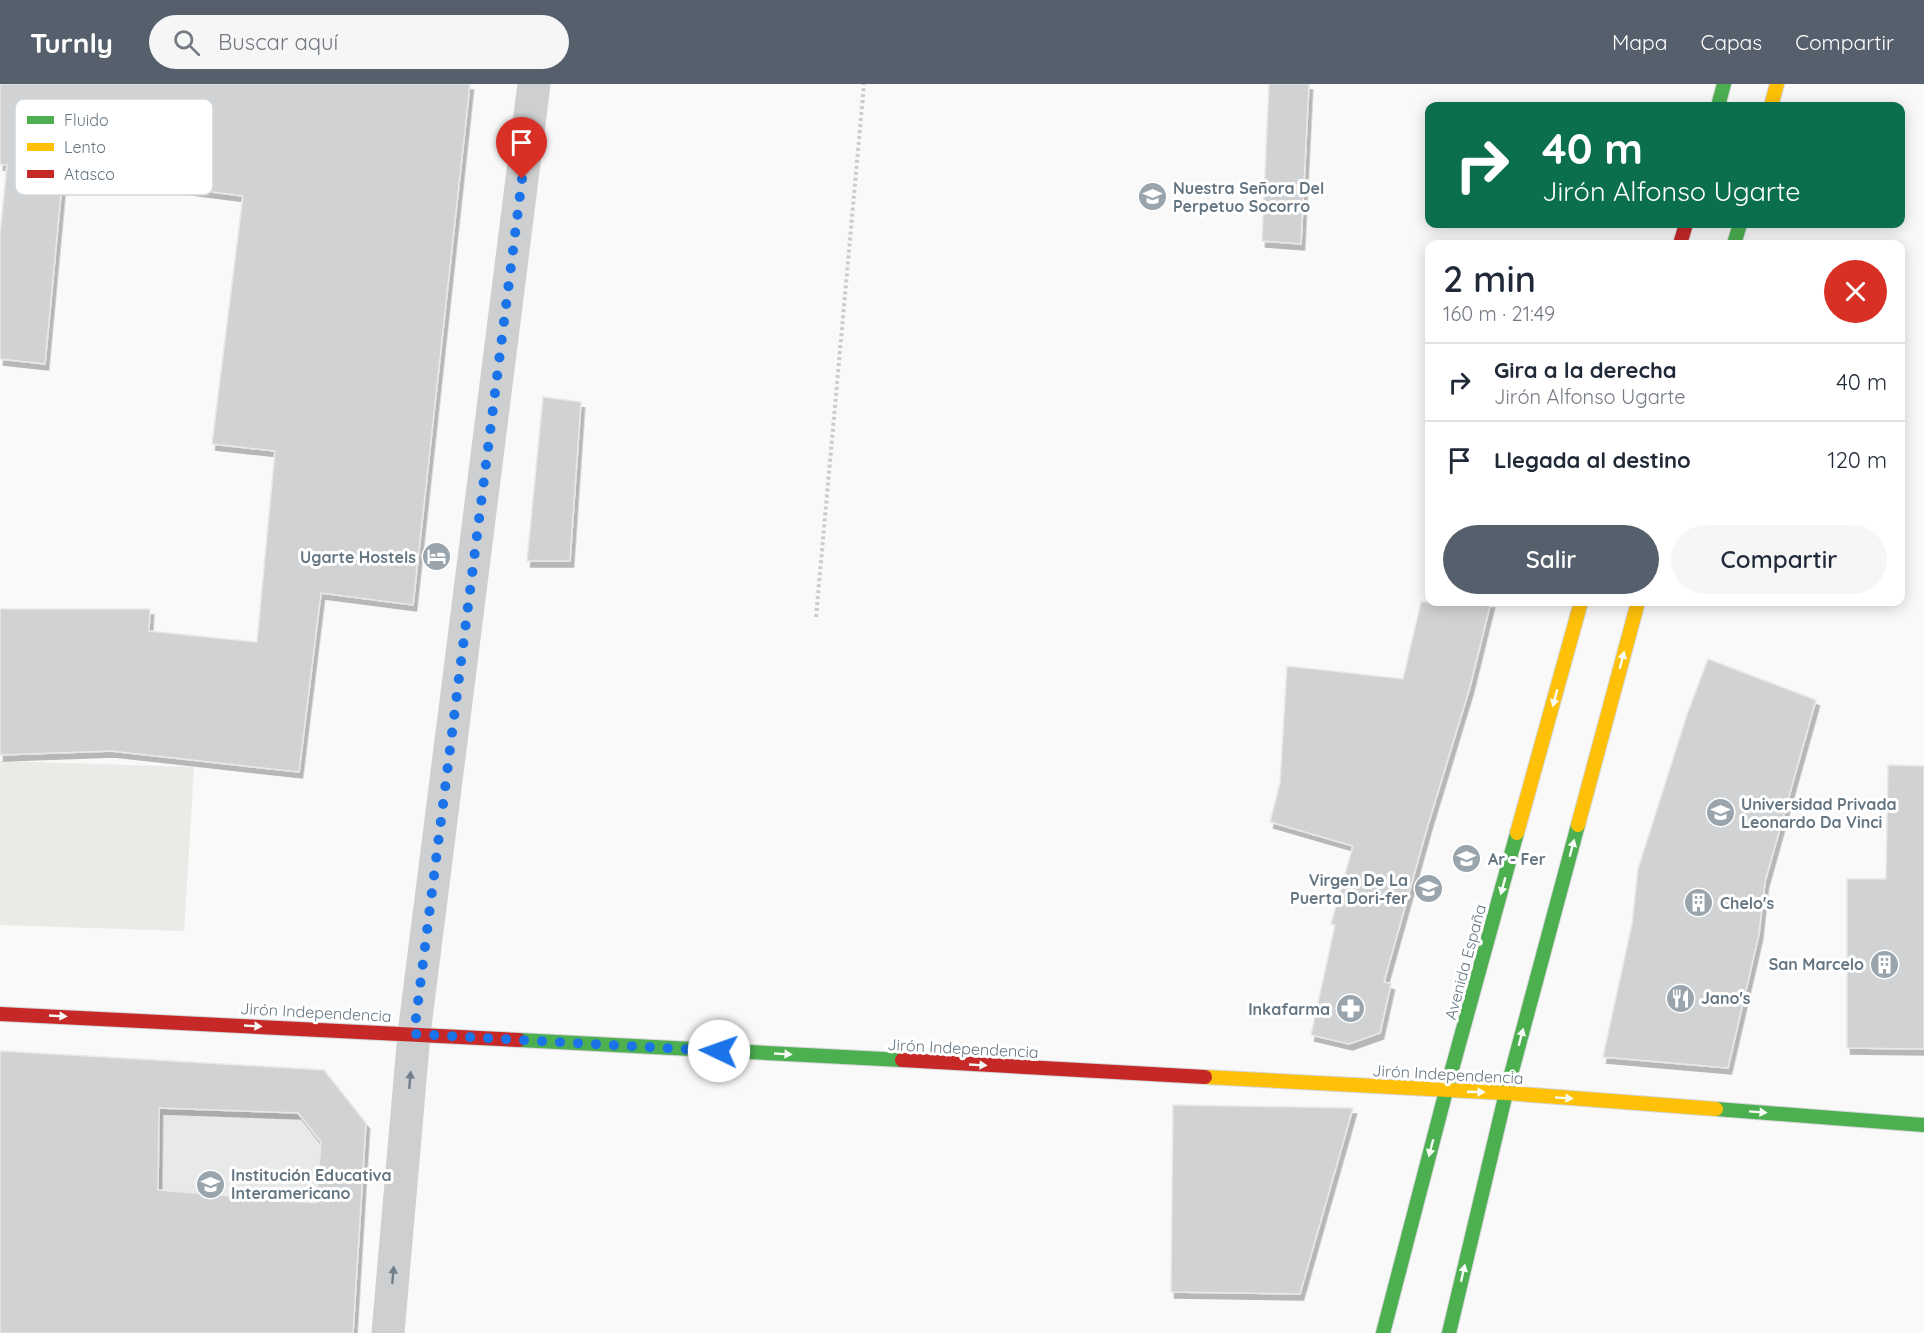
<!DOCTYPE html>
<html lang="es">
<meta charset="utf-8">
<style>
:root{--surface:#fff;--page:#f6f6f7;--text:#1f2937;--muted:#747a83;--line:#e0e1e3;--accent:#56606c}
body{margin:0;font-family:Quicksand,sans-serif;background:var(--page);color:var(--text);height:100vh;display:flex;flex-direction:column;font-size:22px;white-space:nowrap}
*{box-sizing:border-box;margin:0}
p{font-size:20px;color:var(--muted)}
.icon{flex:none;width:33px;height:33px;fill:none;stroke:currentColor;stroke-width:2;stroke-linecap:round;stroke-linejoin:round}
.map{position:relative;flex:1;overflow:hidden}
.sheet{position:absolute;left:1425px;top:156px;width:480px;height:366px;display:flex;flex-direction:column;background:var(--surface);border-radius:12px;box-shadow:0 3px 15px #0003}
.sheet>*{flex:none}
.guide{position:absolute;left:1425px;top:18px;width:480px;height:126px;border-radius:12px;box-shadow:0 3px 15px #0003;background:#0b6e4f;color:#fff;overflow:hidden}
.pin{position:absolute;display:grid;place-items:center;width:51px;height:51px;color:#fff;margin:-62px -26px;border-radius:50% 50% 50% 0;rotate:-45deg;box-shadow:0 0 6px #0007}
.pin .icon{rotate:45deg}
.me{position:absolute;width:66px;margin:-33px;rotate:273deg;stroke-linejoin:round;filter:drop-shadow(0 0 4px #0008)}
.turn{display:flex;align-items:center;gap:21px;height:126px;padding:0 18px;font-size:27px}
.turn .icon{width:78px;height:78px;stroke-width:2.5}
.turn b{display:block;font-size:42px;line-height:51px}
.round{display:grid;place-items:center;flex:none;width:63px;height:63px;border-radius:32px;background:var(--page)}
.overview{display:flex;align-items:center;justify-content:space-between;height:102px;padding:0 18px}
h1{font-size:36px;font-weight:600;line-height:45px}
.button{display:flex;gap:12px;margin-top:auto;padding:12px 18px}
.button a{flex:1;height:69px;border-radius:36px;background:var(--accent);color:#fff;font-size:24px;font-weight:600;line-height:69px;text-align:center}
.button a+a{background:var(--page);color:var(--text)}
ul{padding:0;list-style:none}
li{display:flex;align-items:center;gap:18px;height:78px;padding:0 18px;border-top:2px solid var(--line)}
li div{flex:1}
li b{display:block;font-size:22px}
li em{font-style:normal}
header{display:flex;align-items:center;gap:36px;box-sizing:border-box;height:84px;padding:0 30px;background:var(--accent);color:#fff}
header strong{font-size:28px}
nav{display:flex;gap:33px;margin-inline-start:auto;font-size:21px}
.search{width:420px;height:54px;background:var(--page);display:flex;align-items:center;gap:15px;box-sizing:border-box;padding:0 21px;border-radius:33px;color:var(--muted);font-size:22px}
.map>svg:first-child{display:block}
</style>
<header>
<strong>Turnly</strong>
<div class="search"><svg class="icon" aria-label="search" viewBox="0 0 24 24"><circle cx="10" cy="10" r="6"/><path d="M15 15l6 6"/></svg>Buscar aquí</div>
<nav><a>Mapa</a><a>Capas</a><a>Compartir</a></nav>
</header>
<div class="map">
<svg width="1924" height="1249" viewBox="0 0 1924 1249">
<defs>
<filter id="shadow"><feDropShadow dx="3.5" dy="6" stdDeviation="0" flood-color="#0004"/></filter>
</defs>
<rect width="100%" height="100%" fill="#f9f9f9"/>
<path fill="#e8e9e9" d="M64,970L324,986L366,1039L359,1123L353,1249H53L58,1090Z"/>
<path fill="#e8ebe6" d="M0,677L194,683L184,847L0,841Z"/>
<g fill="#d0d2d3" stroke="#e8e8e8" stroke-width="1.5" fill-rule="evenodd" filter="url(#shadow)">
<path d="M0,0H470L413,521L321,509L299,688L111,667L0,671V525H150L149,547L257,558L275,367L212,360L243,112L63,89L45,280L0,275V150L7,81L0,80Z"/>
<path d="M1269,0H1309L1301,160L1262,157Z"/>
<path d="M543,313L581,318L570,477H527Z"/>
<path d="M1421,518H1491L1470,603L1428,741L1384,898L1391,900L1380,949L1349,960L1311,951L1335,841L1331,840L1353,762L1270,738L1280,699L1287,582L1403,595Z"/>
<path d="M1708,575L1816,616L1765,798L1759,850L1728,984L1603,973L1632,840L1638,785L1687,631Z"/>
<path d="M1888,681L1924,682V965L1847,964V795H1886Z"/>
<path d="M0,967L324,986L366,1039L353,1249H0ZM159,1024L298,1029L321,1058L316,1119L158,1106Z"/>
<path d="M1173,1021L1353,1024L1300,1210L1171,1208Z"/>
</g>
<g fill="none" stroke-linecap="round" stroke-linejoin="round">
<defs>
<g id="fast">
<path d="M1718,22L1724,0"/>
<path d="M1734,160L1740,140"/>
<path d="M519,956L902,976"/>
<path d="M1716,1025L1924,1041"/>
<path d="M1383,1249L1446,1007L1517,749"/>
<path d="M1449,1249L1506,1009L1578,741"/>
</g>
<g id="slow">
<path d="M1771,22L1777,0"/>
<path d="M1578,741L1638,518"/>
<path d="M1517,749L1581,518"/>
<path d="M1205,993L1506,1009L1716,1025"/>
</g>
<g id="jam">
<path d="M1680,160L1686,140"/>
<path d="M0,930L519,956"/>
<path d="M902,976L1205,993"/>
</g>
</defs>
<use href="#fast" stroke="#d5d6d7" stroke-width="16"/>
<use href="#slow" stroke="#d5d6d7" stroke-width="16"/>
<use href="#jam" stroke="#d5d6d7" stroke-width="16"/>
<path stroke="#cbcccd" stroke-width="4" stroke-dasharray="3 3" stroke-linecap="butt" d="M816,533L864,0"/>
<path stroke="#cecfd0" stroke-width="33" d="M388,1249L414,950L534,0"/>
<use href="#fast" stroke="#4caf50" stroke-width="14"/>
<use href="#slow" stroke="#ffc107" stroke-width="14"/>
<use href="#jam" stroke="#c62828" stroke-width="14"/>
</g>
<defs><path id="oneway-solid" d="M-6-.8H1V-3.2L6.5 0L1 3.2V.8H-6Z" transform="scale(1.5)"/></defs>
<g fill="#f6fbf6">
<use href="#oneway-solid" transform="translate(1622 576) rotate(-75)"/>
<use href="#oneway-solid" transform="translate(1555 614) rotate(105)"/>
<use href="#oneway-solid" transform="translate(1572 764) rotate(-75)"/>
<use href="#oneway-solid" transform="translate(1503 802) rotate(105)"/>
<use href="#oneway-solid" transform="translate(58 932) rotate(3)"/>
<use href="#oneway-solid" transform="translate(253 942) rotate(3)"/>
<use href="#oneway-solid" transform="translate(1521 953) rotate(-75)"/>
<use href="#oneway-solid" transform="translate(783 970) rotate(3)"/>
<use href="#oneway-solid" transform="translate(978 981) rotate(3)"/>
<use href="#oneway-solid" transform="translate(1476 1008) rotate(2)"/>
<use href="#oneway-solid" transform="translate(1564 1014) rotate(4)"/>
<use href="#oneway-solid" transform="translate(1758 1028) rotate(4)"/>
<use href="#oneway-solid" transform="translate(1431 1064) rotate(105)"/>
<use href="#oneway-solid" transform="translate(1463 1189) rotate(-77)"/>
</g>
<g fill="#707f8b">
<use href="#oneway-solid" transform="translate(410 996) rotate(-85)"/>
<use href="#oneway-solid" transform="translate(393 1191) rotate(-85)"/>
</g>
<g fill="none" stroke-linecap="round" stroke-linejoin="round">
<path stroke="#1a73e8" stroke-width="10" stroke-dasharray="0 18" d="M522,95L414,950L719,967"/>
</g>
<defs>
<symbol id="school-disc" viewBox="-11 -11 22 22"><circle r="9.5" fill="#99a4ac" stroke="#fff"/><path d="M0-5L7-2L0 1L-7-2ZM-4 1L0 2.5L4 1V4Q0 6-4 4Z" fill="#fff"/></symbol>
<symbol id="hotel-disc" viewBox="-11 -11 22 22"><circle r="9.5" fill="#99a4ac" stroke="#fff"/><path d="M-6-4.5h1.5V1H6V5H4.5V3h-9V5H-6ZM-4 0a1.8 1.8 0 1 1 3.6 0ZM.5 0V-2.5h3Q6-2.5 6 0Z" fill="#fff"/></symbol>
<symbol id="building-disc" viewBox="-11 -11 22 22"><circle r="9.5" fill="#99a4ac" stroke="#fff"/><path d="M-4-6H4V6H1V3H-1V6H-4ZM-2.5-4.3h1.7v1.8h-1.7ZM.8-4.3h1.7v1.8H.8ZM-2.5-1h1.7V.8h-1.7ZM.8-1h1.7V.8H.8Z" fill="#fff"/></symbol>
<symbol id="restaurant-disc" viewBox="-11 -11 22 22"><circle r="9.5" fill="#99a4ac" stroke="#fff"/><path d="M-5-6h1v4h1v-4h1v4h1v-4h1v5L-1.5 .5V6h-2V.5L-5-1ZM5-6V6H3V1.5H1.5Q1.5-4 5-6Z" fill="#fff"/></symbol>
<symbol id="pharmacy-disc" viewBox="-11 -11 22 22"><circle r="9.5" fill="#99a4ac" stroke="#fff"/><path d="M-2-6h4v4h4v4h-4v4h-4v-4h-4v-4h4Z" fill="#fff"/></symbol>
</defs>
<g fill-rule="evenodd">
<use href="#school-disc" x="1136" y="96" width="33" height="33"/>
<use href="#hotel-disc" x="420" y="456" width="33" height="33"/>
<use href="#school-disc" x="1704" y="712" width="33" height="33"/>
<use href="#school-disc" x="1450" y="758" width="33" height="33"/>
<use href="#school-disc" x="1412" y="788" width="33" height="33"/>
<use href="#building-disc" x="1682" y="802" width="33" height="33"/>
<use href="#building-disc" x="1868" y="864" width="33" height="33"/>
<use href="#restaurant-disc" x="1664" y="898" width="33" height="33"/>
<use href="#pharmacy-disc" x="1334" y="908" width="33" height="33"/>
<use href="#school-disc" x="194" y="1084" width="33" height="33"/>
</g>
<g text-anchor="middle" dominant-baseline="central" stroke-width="6" stroke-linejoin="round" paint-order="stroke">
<g font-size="16" font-weight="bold" fill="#657683" stroke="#fff" text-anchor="start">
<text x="1173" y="104">Nuestra Señora Del<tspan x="1173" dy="18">Perpetuo Socorro</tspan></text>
<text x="416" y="473" text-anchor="end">Ugarte Hostels</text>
<text x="1741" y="720">Universidad Privada<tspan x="1741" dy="18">Leonardo Da Vinci</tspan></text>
<text x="1488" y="775">Ar - Fer</text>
<text x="1408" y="796" text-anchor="end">Virgen De La<tspan x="1408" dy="18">Puerta Dori-fer</tspan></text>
<text x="1720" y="819">Chelo's</text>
<text x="1864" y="880" text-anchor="end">San Marcelo</text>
<text x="1701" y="914">Jano's</text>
<text x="1330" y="925" text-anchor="end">Inkafarma</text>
<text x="231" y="1091">Institución Educativa<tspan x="231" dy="18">Interamericano</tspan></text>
</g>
<g font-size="16" fill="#657683" stroke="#fff">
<text transform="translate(1465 878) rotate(-75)">Avenida España</text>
<text transform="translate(316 928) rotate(3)">Jirón Independencia</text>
<text transform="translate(963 964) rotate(3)">Jirón Independencia</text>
<text transform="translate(1448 990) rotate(3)">Jirón Independencia</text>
</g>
</g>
<rect x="15" y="15" width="198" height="96" rx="9" fill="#fff" stroke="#d1d6da" stroke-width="1.5"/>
<rect x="27" y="32" width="27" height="8" fill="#4caf50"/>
<rect x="27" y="59" width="27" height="8" fill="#ffc107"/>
<rect x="27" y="86" width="27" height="8" fill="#c62828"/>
<g font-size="16" fill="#657683">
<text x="64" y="42">Fluido</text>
<text x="64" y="69">Lento</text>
<text x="64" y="96">Atasco</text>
</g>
</svg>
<div class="pin" style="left:522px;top:95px;background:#d93025"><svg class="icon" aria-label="arrive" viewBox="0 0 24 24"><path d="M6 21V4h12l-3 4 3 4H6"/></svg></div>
<svg class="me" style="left:719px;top:967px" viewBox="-20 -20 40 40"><circle r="19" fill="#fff"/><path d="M0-13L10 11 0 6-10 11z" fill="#1a73e8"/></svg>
<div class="guide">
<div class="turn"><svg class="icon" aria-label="right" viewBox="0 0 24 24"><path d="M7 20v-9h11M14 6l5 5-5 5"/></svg><div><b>40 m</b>Jirón Alfonso Ugarte</div></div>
</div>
<section class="sheet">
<div class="overview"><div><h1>2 min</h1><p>160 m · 21:49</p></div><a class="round" style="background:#d93025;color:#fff"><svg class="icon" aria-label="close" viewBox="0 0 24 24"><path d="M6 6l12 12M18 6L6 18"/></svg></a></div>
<ul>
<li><svg class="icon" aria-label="right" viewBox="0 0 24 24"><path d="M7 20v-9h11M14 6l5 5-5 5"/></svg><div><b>Gira a la derecha</b><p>Jirón Alfonso Ugarte</p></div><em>40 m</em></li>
<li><svg class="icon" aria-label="arrive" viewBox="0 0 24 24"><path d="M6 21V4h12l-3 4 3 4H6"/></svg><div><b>Llegada al destino</b></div><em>120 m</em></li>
</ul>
<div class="button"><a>Salir</a><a>Compartir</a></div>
</section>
</div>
